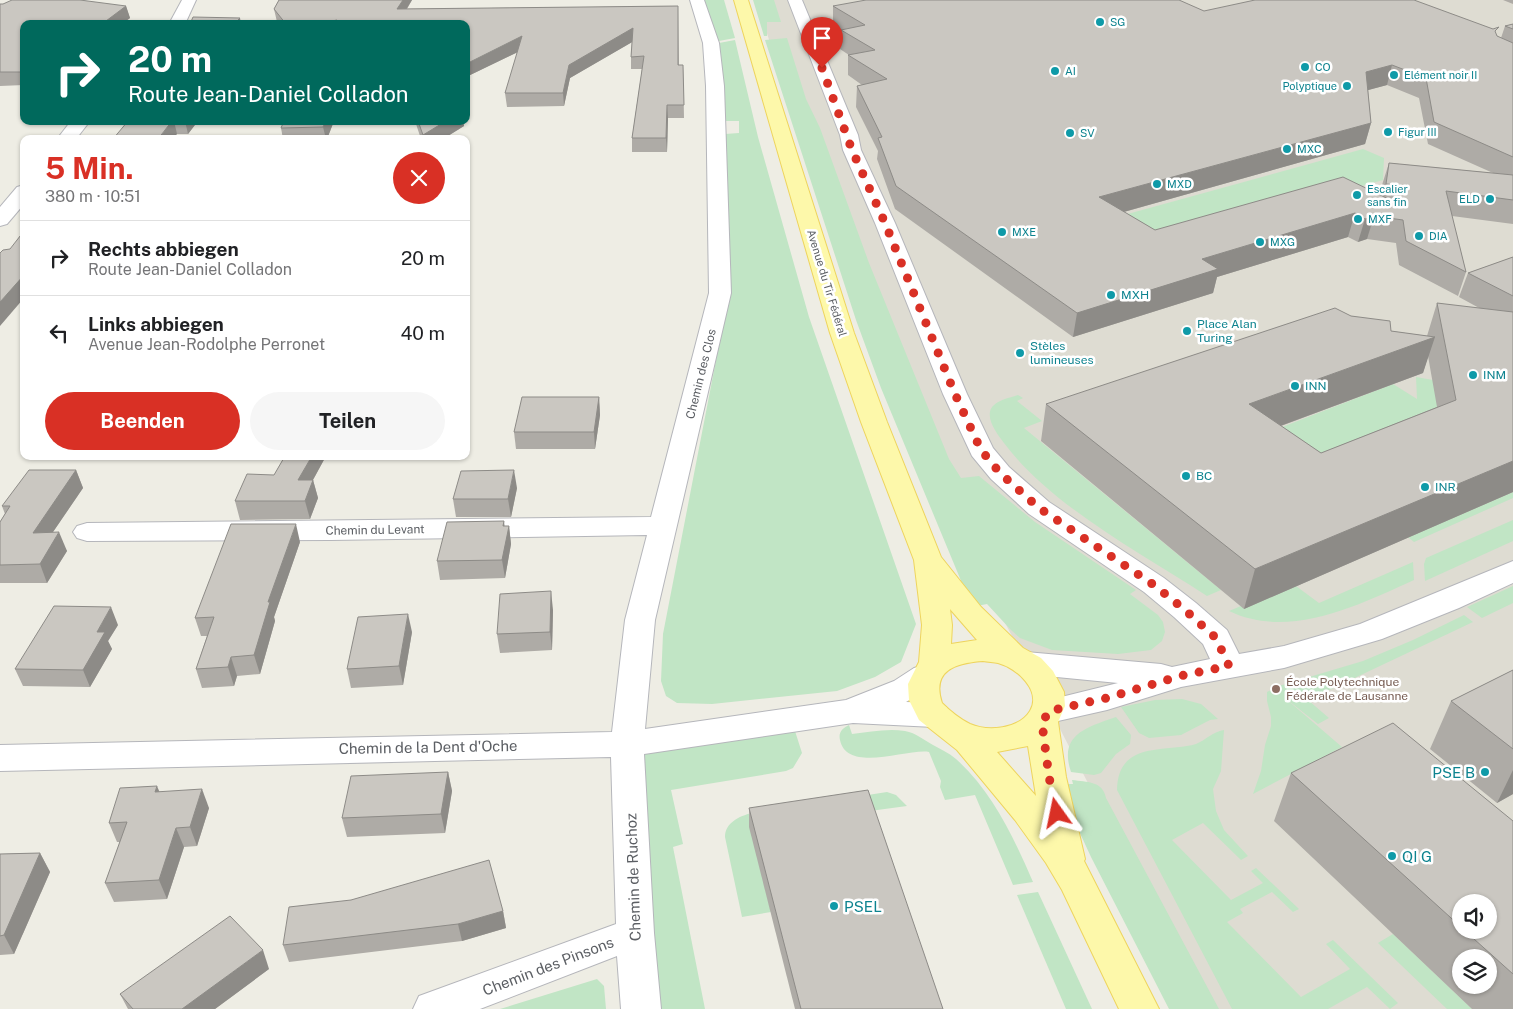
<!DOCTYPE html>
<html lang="de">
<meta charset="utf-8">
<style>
:root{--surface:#fff;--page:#f6f6f6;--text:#202124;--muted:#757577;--line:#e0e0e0;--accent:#d93025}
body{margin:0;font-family:"Public Sans",sans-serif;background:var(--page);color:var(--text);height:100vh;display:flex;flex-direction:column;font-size:19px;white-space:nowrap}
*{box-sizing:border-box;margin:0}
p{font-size:16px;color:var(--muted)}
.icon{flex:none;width:28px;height:28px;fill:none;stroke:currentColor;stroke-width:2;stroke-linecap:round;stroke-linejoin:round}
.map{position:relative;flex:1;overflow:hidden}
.panel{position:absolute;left:20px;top:135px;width:450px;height:325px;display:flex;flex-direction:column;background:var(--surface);border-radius:10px;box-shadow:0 1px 4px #0004}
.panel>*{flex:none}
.hud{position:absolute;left:20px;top:20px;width:450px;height:105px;border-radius:10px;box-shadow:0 1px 4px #0004;background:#00695c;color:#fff;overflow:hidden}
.tools{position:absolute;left:1452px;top:894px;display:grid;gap:10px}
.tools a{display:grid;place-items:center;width:45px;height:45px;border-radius:50%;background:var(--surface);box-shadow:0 1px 4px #0004;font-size:25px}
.pin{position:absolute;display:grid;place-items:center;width:42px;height:42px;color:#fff;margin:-51px -21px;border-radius:50% 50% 50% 0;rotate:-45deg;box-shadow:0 0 5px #0007}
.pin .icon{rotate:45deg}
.me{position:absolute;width:55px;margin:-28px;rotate:348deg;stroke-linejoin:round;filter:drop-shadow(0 0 4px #0008)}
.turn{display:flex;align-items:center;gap:18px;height:105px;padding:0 25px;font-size:22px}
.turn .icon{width:65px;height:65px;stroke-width:2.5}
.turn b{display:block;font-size:35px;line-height:42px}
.round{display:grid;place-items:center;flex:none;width:52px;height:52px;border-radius:26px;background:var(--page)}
.summary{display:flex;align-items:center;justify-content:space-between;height:85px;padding:0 25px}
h1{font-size:30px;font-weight:700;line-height:38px;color:var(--accent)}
.cta{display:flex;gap:10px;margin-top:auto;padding:10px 25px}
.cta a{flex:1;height:58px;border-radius:30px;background:var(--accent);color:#fff;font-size:20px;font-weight:700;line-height:58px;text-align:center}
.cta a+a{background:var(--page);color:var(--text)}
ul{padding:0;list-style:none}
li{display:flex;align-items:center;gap:15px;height:75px;padding:0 25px;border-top:1px solid var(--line)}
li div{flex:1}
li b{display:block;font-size:19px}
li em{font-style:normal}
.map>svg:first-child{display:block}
</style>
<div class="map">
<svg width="1513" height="1009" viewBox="0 0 1513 1009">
<rect width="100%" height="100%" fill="#eeede4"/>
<path fill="#dedcd2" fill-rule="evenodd" d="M756,0H1513V1009H1205L929,476L854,299ZM1461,902H1489V930H1461ZM1461,958H1489V985H1461Z"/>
<g fill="#c1e5c5">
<path d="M703,0H724L735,38L719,41L714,39Z"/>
<path d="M753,0H774L781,22H767V36H764Z"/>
<path d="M787,38L806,99L820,128L869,263L949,459L961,478L979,476L1035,522L1136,590L1130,594L1158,615L1163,622L1165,632L1162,641L1151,650L1118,654L1052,650L1020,638L1011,630L987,604L977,606L964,588L881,388L856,320L765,40Z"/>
<path d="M735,40L758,137L809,317L916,624L901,662L875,677L837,691L712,704L677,703L666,696L661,681L663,634L724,319L725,134L739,133V121H725L719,43Z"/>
<path d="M1363,149L1384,158L1383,180L1168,241L1124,215Z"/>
<path d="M1416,377L1433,380L1484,410L1312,483L1249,440L1393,384L1417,399Z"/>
<path d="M1018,395L1023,398L1017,401L1042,421L1024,428L1221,590L1207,596C1141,553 1051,506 1004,443C998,435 988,422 990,412C992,401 1009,398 1018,395Z"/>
<path d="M1513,492V498L1414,542L1408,537Z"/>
<path d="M1513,520V541L1425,581L1424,564L1426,558Z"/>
<path d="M1413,562L1414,580C1359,605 1289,640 1229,611L1241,606L1244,608L1296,586L1319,603Z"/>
<path d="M1513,586V603L1482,618L1467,607Z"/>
<path d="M1464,615L1473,622L1308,700L1329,718L1318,724L1285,698L1342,747L1253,794L1261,771L1265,745L1271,726V717L1267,701V692L1279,686L1363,661L1413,640Z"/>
<path d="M1182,699L1201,704L1218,719L1210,720L1181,735L1149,738L1139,733L1121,707L1155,700Z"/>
<path d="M1116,717L1131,735L1130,744L1116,754L1101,773L1094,775L1071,772C1058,734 1088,727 1116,717Z"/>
<path d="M849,725L852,734C869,732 888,728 905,731C916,733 924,740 933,745C940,749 949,753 956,759C992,791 1014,838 1033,882L1013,885L975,795L945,800L940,787L941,781L929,752C909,748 847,774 840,740C838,732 843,728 849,725Z"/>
<path d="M1224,730L1221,771L1213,789L1216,811L1224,830L1248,856L1241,860L1203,823L1172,840L1231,900L1263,883L1251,871L1256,868L1299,909L1293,912L1272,892L1240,909L1243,913L1227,922L1301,997L1350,969L1326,944L1333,940L1398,1003L1390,1009L1367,987L1328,1009H1232L1117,790C1118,740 1165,753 1196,744C1206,740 1212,732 1224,730Z"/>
<path d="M795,731L802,753L793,768L786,771L671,790L683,844L673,847L705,1009H659L638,755Z"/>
<path d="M1072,780C1087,782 1103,781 1106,798L1219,1009H1169L1091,857L1073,818L1062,784H1073Z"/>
<path d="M887,792L896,795L907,806L750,827L771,912L742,917L725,837C725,823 739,816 752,813Z"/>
<path d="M1038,892L1092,1009H1066L1017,895Z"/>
<path d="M1393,934L1472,1009H1447L1378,943Z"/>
<path d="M597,979L604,986L606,1009H500Z"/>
</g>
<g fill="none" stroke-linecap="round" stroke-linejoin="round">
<defs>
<g id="minor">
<path d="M182,0H196L185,24H169Z"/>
<path d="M690,0H704L719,43L724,86L731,293L655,620L645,729L846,700L894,681L914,668L925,665L936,668L941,676L936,684L906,702L934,703L946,707L950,715L946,723L934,727L853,723L644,754L654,933L661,1009H621L617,956L480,1009H413L419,996L616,924L611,757L0,771V745L612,732L625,620L647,535L331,540L87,541L77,538L73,532L77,526L87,523L651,517L709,293L706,86L703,43Z"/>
<path d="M788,0H802L858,135L861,150L895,223L967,394L993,448L1009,467L1049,502L1164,578L1196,603L1227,630L1239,654L1284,646L1360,624L1513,561V583L1459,608L1382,639L1284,668L1181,687L1107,710L1049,723L1037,719L1033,711L1037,703L1118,683L1026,674L1015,671L1010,663L1015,655L1026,652L1161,664L1172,667L1210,659L1203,644L1174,617L1144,592L1029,514L991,479L972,456L943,394L875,223L843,150L840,135Z"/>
<path d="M71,121H90L76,139H57Z"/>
<path d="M24,185V204L7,224L0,226V207L17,187Z"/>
</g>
<path id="major" d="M734,0H748L854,333L887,422L941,557L981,607L1023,648L1041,658L1053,671L1064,692L1065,706L1058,722L1066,777L1085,859L1084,861L1159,1009H1119L1062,890L1046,863L1015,820L957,750L919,720L909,700L908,684L919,662L922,625L914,560L861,422L830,333ZM950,609L977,640L951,644L952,625ZM983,661C988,662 994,662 998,663C1017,668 1042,691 1030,711C1019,729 988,732 970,724C960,719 950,711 942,703C931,670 956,663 983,661ZM1028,746L1036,796L997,752Z"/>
</defs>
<use href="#minor" stroke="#b5b6bb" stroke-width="2"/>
<use href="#major" stroke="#eed45d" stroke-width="2"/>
<use href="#minor" fill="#fff" fill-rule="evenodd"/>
<use href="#major" fill="#fdf8aa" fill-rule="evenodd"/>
</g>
<g fill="#aeaba6" fill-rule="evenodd">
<path d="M279,0H412L407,9L678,6L679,65H683L684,118H668L667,152H632V138L642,69H631V57L632,42L570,78L564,106L507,107L505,93L518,52L466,77V24H278L277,22L274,9Z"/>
<path d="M1503,0H1513V4Z"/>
<path d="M0,4L126,6L130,18L122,24H24V85L0,86Z"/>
<path d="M833,6L1496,35L1497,36L1501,38L1505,26L1513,24V224L1452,216L1466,272L1458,296L1399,265L1396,243L1367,239L1358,242L1348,237L1217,277L1213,293L1073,337L895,209L877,159L878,151L856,107L857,86L862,85L848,75V55H849L840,49L841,30L833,25ZM1387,85L1419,98L1428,144L1493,173L1389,163L1382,185L1381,196L1155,230L1124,212L1365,144L1371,123L1368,90Z"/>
<path d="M128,121H198L188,134H177Z"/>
<path d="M334,121L327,139H283L281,128Z"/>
<path d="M415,121H463L464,126L443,139H421Z"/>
<path d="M1513,257V492L1244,609L1041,441L1046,404L1351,316L1391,331L1427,336L1437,303L1481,309L1459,297L1468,273ZM1428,356L1437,407L1321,453L1281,426L1423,373Z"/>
<path d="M599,397L600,415L595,449H516L514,432Z"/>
<path d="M285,456H326L313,480L318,498L310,519L240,520L235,501L274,475Z"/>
<path d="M76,470L83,488L53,532L67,551L47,583H0V522L5,514L2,506Z"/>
<path d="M517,488L511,517H456L453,499Z"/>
<path d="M504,521V526H509L511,544L505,578L440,580L437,561Z"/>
<path d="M300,542L274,617L275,621L260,674L237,676L234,686L202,688L196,669L207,636H201L195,618Z"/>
<path d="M553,610L552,650L500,653L497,634Z"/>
<path d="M118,625L108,641L112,649L90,687L23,686L15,669Z"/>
<path d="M412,632L403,685L351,688L347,669Z"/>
<path d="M1513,670V794L1497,803L1430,749L1451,701Z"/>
<path d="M448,772L452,791L445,833L347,837L342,818Z"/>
<path d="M1291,773L1513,821V1009H1472L1274,821ZM1461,902L1489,930H1461ZM1461,958H1489V985H1461Z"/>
<path d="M160,792L209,808L197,846L184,847L167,899L114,902L105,883L120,842H117L109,823Z"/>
<path d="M749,808L943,1009H795L749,827Z"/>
<path d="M40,853L50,872L14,954L0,955V854Z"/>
<path d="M351,900L503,911L506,928L462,941L289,962L283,945Z"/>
<path d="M269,969L215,1009H128L120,994Z"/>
</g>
<g fill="#8d8b87">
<path d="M403,0H412L399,21L397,9Z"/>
<path d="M126,6L130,18L122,24H102Z"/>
<path d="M240,18L241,24H234Z"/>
<path d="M337,20L338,24H316Z"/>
<path d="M633,28L634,41L570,78L564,106L563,93L569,65Z"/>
<path d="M522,36L524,49L466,77V64Z"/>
<path d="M1392,65L1387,85L1361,92L1366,72Z"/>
<path d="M667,105L668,118L667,152L666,138Z"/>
<path d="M172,121H174L177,134L173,139H158Z"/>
<path d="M185,121H198L188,134Z"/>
<path d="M326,121H334L327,139H326L323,127Z"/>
<path d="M446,121H463L464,126L443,139H424L423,135Z"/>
<path d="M1371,123L1365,144L1095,220L1099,197Z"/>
<path d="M1355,213L1348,237L1217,277L1213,293L1073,337L1077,313L1202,259Z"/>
<path d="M1374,216L1367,239L1358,242L1365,219Z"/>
<path d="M23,275L24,277V298L0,326V302Z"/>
<path d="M1435,337L1423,373L1240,441L1249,404Z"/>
<path d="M599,397L600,415L595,449L594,432Z"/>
<path d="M312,456H326L303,498L298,480Z"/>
<path d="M1513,461V492L1244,609L1255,569Z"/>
<path d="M76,470L83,488L40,551L33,533Z"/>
<path d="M514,470L517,488L511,517L508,499Z"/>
<path d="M313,480L318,498L310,519L305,501Z"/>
<path d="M504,521L506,539L509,526L511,544L505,578L502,560L503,526Z"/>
<path d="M296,524L300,542L274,617L275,621L260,674L254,655L268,602Z"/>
<path d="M59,532L67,551L47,583L40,564Z"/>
<path d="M551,591L553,610L552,650L550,632Z"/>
<path d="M111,607L118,625L108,641L112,649L90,687L83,670L97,632Z"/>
<path d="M408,614L412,632L403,685L399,666Z"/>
<path d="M231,657L237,676L234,686L228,667Z"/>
<path d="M1513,770V794L1497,803Z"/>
<path d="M448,772L452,791L445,833L441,814Z"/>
<path d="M157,786L165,805L155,792Z"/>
<path d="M202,789L209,808L197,846L190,827Z"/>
<path d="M176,828L184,847L167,899L159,880Z"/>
<path d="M40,853L50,872L14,954L4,935Z"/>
<path d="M503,911L506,928L462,941L458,924Z"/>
<path d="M263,950L269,969L215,1009H182Z"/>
</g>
<g fill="#cac7c1" stroke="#8d8b87">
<path d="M12,0H80L126,6L102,24H24V72H0V4H3Z"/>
<path d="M279,0H403L397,9L678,6V65H683L684,105H667L666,138H632L644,56L631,57L633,28L569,65L563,93H505L522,36L466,64V24H395L391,20L389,24H334L337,20L316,24H286L274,9Z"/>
<path d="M866,0H1179L1204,11L1255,0H1414L1493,29L1499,27L1495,31L1497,36L1513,43V157L1434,122L1426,78L1392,65L1366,72L1371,123L1099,197L1155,230L1343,177L1401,205L1398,185L1386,184L1389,163L1513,175V200L1446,191L1466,272L1406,241L1403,220L1374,216L1365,219L1355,213L1202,259L1218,269L1077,313L896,186L878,138L882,137L857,86L887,79L848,55L875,50L841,30L865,25L833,6Z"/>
<path d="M193,17L240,18L234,24H190Z"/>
<path d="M1513,24V29L1505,26Z"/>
<path d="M128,121H172L158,139H113Z"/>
<path d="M284,121H326L323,127L281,128Z"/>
<path d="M418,121H446L423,135Z"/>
<path d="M24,231V275L0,302V253L3,250L10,249Z"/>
<path d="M1513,257V296L1468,273Z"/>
<path d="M1437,303L1513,312V461L1255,569L1046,404L1335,308L1351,316L1390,321L1391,331L1435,337L1249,404L1321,453L1456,400Z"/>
<path d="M522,397H599L594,432H514Z"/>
<path d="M285,456H312L298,480H313L305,501H235L247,474L274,475Z"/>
<path d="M29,470H76L33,533L59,532L40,564L0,565V522L10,506H2Z"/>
<path d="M514,470L508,499H453L461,471Z"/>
<path d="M504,521L503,526H509L502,560L437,561L447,522Z"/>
<path d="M231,524H296L268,602H270L254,655L231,657L228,667L196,669L214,617L195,618Z"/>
<path d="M551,591L550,632L497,634L500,594Z"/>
<path d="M54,606L111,607L97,632H105L83,670L15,669Z"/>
<path d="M408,614L399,666L347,669L358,617Z"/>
<path d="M1513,670V749L1451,701Z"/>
<path d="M1393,723L1513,821V974L1464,930H1489V902H1461V927L1291,773Z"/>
<path d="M448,772L441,814L342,818L351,776Z"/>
<path d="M157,786L155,792L202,789L190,827L176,828L159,880L105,883L127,822L109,823L120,788Z"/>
<path d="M868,790L943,1009H801L749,808Z"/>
<path d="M40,853L4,935L0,936V854Z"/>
<path d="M489,860L503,911L458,924L283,945L289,907L351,900Z"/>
<path d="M230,916L263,950L182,1009H133L120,994Z"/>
</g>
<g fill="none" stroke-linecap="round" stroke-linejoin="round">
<path stroke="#d93025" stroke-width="9" stroke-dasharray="0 16.2" d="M822,68L852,150L885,223L955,394L981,450L1000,473L1039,508L1154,585L1185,610L1216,638L1229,666L1180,676L1107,698L1049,711L1042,723L1049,777L1057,813"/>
</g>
<g fill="#0f9aa8" stroke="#fff" stroke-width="2">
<circle cx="1100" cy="22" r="5"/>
<circle cx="1305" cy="67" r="5"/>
<circle cx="1055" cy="71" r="5"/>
<circle cx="1394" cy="75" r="5"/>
<circle cx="1347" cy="86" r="5"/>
<circle cx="1388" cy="132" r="5"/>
<circle cx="1070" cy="133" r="5"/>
<circle cx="1287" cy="149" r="5"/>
<circle cx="1157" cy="184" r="5"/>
<circle cx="1357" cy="195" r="5"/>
<circle cx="1490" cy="199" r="5"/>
<circle cx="1358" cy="219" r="5"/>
<circle cx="1002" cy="232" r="5"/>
<circle cx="1419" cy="236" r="5"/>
<circle cx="1260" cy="242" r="5"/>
<circle cx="1111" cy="295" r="5"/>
<circle cx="1187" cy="331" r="5"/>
<circle cx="1020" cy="353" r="5"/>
<circle cx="1473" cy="375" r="5"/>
<circle cx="1295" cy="386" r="5"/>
<circle cx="1186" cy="476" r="5"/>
<circle cx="1425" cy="487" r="5"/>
<circle cx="1485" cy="772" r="5"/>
<circle cx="1392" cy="856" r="5"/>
<circle cx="834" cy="906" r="5"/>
</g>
<circle fill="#8d6e63" stroke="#fff" stroke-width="2" cx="1276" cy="689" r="5"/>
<g text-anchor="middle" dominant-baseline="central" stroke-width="5" stroke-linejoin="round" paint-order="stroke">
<g font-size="11" fill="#0d838f" stroke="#fff" text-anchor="start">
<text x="1110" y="22">SG</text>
<text x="1315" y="67">CO</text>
<text x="1065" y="71">AI</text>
<text x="1404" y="75">Elément noir II</text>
<text x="1337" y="86" text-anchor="end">Polyptique</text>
<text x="1398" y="132">Figur III</text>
<text x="1080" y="133">SV</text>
<text x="1297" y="149">MXC</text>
<text x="1167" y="184">MXD</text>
<text x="1367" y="189">Escalier<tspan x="1367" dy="13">sans fin</tspan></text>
<text x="1480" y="199" text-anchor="end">ELD</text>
<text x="1368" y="219">MXF</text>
<text x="1012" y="232">MXE</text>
<text x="1429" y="236">DIA</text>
<text x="1270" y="242">MXG</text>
</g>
<g font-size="11" fill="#5c5f64" stroke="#fff">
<text transform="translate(827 283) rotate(73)">Avenue du Tir Fédéral</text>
</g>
<g font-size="12" fill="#0d838f" stroke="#fff" text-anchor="start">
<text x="1121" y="295">MXH</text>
<text x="1197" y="324">Place Alan<tspan x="1197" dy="14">Turing</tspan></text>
<text x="1030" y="346">Stèles<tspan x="1030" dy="14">lumineuses</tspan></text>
<text x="1483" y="375">INM</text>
<text x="1305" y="386">INN</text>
<text x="1196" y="476">BC</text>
<text x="1435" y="487">INR</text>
</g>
<g font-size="12" fill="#5c5f64" stroke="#fff">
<text transform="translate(701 374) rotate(-76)">Chemin des Clos</text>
<text transform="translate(375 530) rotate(-1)">Chemin du Levant</text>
</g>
<g font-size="12" fill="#785e54" stroke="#fff" text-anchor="start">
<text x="1286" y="682">École Polytechnique<tspan x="1286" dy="14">Fédérale de Lausanne</tspan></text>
</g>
<g font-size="15" fill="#5c5f64" stroke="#fff">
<text transform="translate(428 747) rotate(-1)">Chemin de la Dent d'Oche</text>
<text transform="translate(633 877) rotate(-92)">Chemin de Ruchoz</text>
<text transform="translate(548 966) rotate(-21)">Chemin des Pinsons</text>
</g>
<g font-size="15" fill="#0d838f" stroke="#fff" text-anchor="start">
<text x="1475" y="772" text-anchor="end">PSE B</text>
<text x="1402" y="856">QI G</text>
<text x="844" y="906">PSEL</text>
</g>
</g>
</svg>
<div class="tools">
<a><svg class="icon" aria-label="sound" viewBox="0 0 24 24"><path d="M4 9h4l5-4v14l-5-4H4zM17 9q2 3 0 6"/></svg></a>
<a><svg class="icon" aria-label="layers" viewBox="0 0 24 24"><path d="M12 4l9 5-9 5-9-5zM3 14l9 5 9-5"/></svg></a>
</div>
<div class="pin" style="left:822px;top:68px;background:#d93025"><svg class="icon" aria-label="arrive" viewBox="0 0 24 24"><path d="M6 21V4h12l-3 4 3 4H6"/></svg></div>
<svg class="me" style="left:1057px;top:813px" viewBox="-20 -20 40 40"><path d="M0-17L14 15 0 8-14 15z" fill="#d93025" stroke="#fff" stroke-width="4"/></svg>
<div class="hud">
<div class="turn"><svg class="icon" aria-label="right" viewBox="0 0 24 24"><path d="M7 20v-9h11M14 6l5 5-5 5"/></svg><div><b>20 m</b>Route Jean-Daniel Colladon</div></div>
</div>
<section class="panel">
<div class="summary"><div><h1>5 Min.</h1><p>380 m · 10:51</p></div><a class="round" style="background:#d93025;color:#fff"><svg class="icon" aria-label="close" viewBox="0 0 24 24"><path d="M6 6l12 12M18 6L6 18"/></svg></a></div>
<ul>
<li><svg class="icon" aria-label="right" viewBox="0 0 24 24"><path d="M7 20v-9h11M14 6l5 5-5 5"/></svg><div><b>Rechts abbiegen</b><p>Route Jean-Daniel Colladon</p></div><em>20 m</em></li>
<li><svg class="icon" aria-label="left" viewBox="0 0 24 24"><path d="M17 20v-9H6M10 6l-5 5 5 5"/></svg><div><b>Links abbiegen</b><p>Avenue Jean-Rodolphe Perronet</p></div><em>40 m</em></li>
</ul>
<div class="cta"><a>Beenden</a><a>Teilen</a></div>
</section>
</div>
